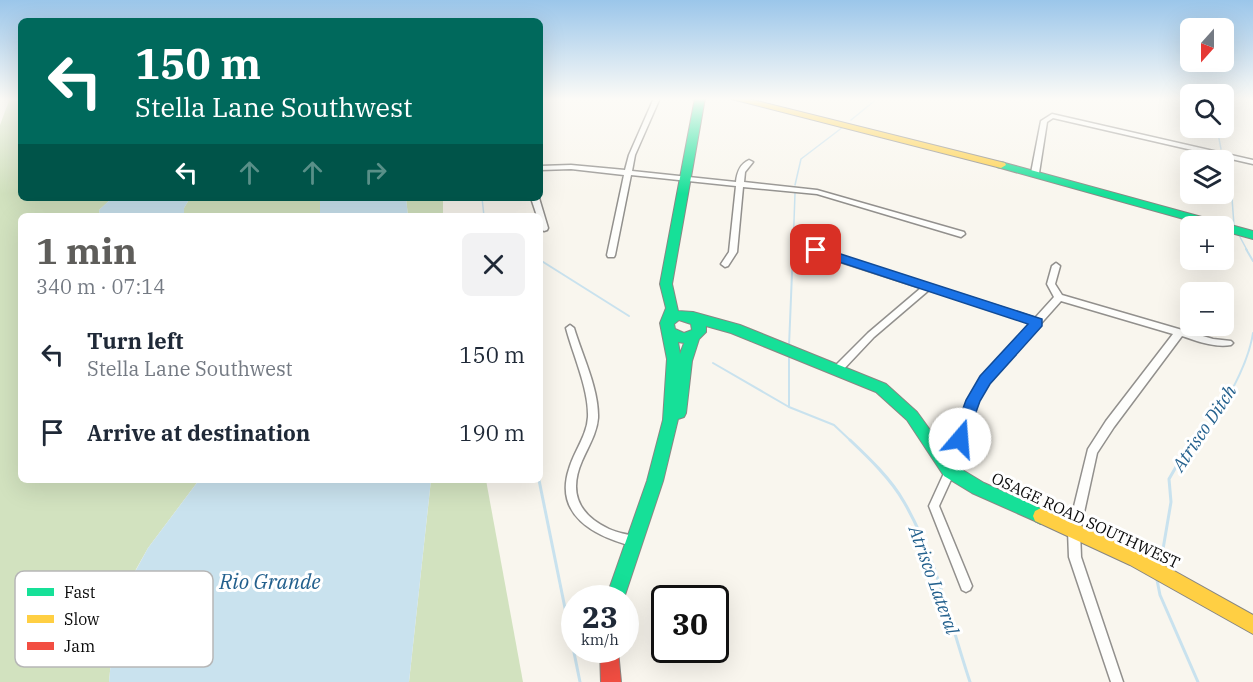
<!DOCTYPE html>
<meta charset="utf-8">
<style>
:root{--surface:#fff;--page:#f2f2f3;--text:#1f2937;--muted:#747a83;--accent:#5e5d5a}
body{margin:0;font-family:"IBM Plex Serif",serif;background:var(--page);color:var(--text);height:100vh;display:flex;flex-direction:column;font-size:22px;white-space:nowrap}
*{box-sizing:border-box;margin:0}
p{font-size:20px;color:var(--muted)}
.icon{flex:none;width:33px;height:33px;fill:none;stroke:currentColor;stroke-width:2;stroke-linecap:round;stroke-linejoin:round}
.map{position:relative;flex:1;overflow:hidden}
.drawer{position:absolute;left:18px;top:213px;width:525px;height:270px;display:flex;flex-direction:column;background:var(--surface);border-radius:9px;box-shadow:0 6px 24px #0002}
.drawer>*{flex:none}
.top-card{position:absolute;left:18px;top:18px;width:525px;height:183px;border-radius:9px;box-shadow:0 6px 24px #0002;background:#00695c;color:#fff;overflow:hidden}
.needle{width:39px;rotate:201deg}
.tools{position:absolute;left:1180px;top:18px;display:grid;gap:12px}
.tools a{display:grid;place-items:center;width:54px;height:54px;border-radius:9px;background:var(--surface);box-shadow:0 6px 24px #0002;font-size:30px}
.speed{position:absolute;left:561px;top:585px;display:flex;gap:12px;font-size:30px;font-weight:700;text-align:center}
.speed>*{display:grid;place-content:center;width:78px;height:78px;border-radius:50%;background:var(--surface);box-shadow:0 6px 24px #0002;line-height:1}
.speed small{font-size:15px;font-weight:400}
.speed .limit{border:3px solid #111;border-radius:9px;background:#fff;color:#111}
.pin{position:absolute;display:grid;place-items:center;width:51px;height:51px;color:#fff;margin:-26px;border-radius:12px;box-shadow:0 3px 9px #0006}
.me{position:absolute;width:66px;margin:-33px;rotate:18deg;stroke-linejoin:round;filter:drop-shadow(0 0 4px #0008)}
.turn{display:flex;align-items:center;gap:21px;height:126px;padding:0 18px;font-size:27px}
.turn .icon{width:78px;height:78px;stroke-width:2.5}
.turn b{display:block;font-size:42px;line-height:51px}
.lanes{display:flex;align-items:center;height:57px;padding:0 18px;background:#0003;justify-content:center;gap:30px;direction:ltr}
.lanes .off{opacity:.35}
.round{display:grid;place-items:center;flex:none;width:63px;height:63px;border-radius:9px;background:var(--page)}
.headline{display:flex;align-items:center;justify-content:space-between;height:102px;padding:0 18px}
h1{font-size:36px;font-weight:800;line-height:45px;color:var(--accent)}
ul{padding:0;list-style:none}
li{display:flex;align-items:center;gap:18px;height:78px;padding:0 18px}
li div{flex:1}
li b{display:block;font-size:22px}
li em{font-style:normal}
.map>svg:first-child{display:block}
</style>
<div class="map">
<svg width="1253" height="682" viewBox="0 0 1253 682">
<rect width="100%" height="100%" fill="#f9f6ee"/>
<g fill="#d2e2bf">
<path d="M10,98H21V198H112L99,210L100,216H21V480H199L148,548L130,580L127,612L123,623L125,632L112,649L109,682H0V125Z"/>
<path d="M190,198H320V216H184V208Z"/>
<path d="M406,198H443V216H408Z"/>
<path d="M431,480H486L523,682H409Z"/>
</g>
<g fill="#c9e2ee">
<path d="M112,198H190L184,208V216H100L99,210Z"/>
<path d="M320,198H406L408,216H320Z"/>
<path d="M199,480H431L409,682H109L112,649L125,632L123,623L127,612L130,581L148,548Z"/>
</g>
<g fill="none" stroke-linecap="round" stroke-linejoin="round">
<g stroke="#c9e2ee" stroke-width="1.5">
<path d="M1224,102L1225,98"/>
<path d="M851,120L878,98"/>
<path d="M1217,128L1221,149"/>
<path d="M1224,161L1231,185L1234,225"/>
<path d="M795,185L801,159L843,127"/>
<path d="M482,198L484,216"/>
<path d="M1240,237L1247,250"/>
<path d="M793,250L795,193"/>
</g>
<g stroke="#c9e2ee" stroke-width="2">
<path d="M1246,249L1253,261"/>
<path d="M540,260L629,316"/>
<path d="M789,346L793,249"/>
<path d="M789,358V407"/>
<path d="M713,363L789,407L834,425L851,441"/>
<path d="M1198,441C1220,415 1248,367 1253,333"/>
</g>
<g stroke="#c9e2ee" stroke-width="3">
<path d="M850,440C869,458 891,479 904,502C936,557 950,622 970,682"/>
<path d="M539,480L580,682"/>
<path d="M1161,561L1171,502L1169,479L1180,460L1199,440"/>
<path d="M1157,580L1160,595L1198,682"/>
</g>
<defs>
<g id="street">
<path d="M654,98H660L635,155L632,171L736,182C737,172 740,164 749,160L753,162L745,172L744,182L817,190L964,232L965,234L961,237L817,194L743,187L737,252L728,266L725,267L721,264L729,252L736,186L631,175L615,255L614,257H608L607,255L624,175L571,169L540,170V166L571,165L625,170L629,155Z"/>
<path d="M1052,114L1253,160V164L1053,118L1047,122L1039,173L1035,175H1032L1031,173L1041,121Z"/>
<path d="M531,198H539L548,228L547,230L544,231L540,228V216H537Z"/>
<path d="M816,248L1035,318L1054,297L1047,284L1052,266L1056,263L1060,266L1055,284L1062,295L1213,339L1231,341L1233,343L1231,345C1215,348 1197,341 1182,336L1114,427L1097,453L1080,531L1081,557L1123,682H1111L1069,557L1068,531L1088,449L1106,421L1173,334L1061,301L988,383L978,401L955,471L939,506L972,586L970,590L966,592L962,590L929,506L945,471L970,397L982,377L1031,323L929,290L874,337L841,372H835L833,369L835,366L868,333L921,288L813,253L812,251Z"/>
<path d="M570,325L574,328C582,355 599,389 598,418C597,433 588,447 582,461C568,493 579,515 609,529C618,533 627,534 636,537L638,541L636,545L632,546C594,536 554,515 569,469C574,451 587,436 588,417C589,389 573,355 566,328Z"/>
</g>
<g id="fast">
<path d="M695,98H705L672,284L678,311L693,312L740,325L886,384L917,412L956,466L984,483L1047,511L1049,516L1047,521L1041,524L1035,521L972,493L944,476L907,420L876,392L731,333L706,326V332L699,339L692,361L686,413L684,417L678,419L663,481L624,598H606L647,481L663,420L667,359L660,323L666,308L660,284ZM679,320L691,324L692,330L684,333L675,329L674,324ZM678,342L684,343L680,354Z"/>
<path d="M1001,162L1253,231V239L1224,231V226H1209L997,167V163Z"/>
</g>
<g id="slow">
<path d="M728,98H745L1005,163L1006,165L1001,168Z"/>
<path d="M1041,508L1142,553L1253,615V634L1130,565L1035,521L1033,516L1035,511Z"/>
</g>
<path id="jam" d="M600,650H618L621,682H601Z"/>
</defs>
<use href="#street" stroke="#92908d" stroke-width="3"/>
<use href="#fast" stroke="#888783" stroke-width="2"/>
<use href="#slow" stroke="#888783" stroke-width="2"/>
<use href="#jam" stroke="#888783" stroke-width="2"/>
<use href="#street" fill="#fefefc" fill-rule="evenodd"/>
<use href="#fast" fill="#16e098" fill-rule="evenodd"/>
<use href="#slow" fill="#ffcf43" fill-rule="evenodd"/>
<use href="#jam" fill="#f24e42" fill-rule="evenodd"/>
</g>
<linearGradient id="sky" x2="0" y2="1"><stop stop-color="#9bc6ea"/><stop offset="0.51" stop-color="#fcfbf7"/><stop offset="1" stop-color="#fcfbf7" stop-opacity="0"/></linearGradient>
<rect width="1253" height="194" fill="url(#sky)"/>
<path fill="#1a73e8" stroke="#114b97" stroke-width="1.5" d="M816,246L1042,319V326L990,384L980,401L965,443H954L952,439L966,400L980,376L1028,324L812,253L810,250Z"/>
<g text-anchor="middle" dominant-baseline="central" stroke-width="6" stroke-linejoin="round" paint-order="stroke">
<g font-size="16" fill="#0a0a0a" stroke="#fff">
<text transform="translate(1086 520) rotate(25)">OSAGE ROAD SOUTHWEST</text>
</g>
<g font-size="18" font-style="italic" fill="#23608d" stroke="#fff">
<text transform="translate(1204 428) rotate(-56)">Atrisco Ditch</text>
<text transform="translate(934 580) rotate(70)">Atrisco Lateral</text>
</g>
<g font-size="21" font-style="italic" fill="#23608d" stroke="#fff">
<text x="270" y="581">Rio Grande</text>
</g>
</g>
<rect x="15" y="571" width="198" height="96" rx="9" fill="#fff" stroke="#b6b6b6" stroke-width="1.5"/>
<rect x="27" y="588" width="27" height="8" fill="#16e098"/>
<rect x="27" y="615" width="27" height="8" fill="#ffcf43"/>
<rect x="27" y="642" width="27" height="8" fill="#f24e42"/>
<g font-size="16" fill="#0a0a0a">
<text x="64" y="598">Fast</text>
<text x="64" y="625">Slow</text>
<text x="64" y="652">Jam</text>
</g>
</svg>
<div class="tools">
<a><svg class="needle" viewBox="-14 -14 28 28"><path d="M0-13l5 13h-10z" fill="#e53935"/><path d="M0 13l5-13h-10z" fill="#747a83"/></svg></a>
<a><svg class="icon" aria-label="search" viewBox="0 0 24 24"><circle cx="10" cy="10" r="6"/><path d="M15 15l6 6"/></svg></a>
<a><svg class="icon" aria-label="layers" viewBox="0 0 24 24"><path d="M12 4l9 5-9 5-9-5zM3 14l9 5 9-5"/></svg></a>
<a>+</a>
<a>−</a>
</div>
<div class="speed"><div>23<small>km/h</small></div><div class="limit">30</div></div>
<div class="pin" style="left:816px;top:250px;background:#d93025"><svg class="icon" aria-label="arrive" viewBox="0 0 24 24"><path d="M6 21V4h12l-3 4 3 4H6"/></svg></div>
<svg class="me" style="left:960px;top:439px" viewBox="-20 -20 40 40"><circle r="19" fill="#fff"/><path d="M0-13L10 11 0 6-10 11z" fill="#1a73e8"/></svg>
<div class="top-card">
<div class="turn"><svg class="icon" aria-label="left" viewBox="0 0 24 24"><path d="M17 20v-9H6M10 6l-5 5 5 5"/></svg><div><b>150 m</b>Stella Lane Southwest</div></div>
<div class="lanes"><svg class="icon" aria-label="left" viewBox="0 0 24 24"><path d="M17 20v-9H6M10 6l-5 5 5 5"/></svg><svg class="icon off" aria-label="ahead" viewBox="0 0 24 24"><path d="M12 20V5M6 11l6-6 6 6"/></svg><svg class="icon off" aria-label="ahead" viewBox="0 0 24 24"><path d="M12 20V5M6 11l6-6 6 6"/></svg><svg class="icon off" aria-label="right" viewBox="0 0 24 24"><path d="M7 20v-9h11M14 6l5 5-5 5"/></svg></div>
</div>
<section class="drawer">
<div class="headline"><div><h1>1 min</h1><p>340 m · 07:14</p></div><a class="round"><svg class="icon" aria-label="close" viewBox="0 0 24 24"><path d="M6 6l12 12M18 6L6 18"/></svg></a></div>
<ul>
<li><svg class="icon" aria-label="left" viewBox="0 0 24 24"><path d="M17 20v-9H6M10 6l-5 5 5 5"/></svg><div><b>Turn left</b><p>Stella Lane Southwest</p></div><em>150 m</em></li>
<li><svg class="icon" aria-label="arrive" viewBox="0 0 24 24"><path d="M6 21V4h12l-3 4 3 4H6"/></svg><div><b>Arrive at destination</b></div><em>190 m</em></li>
</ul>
</section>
</div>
